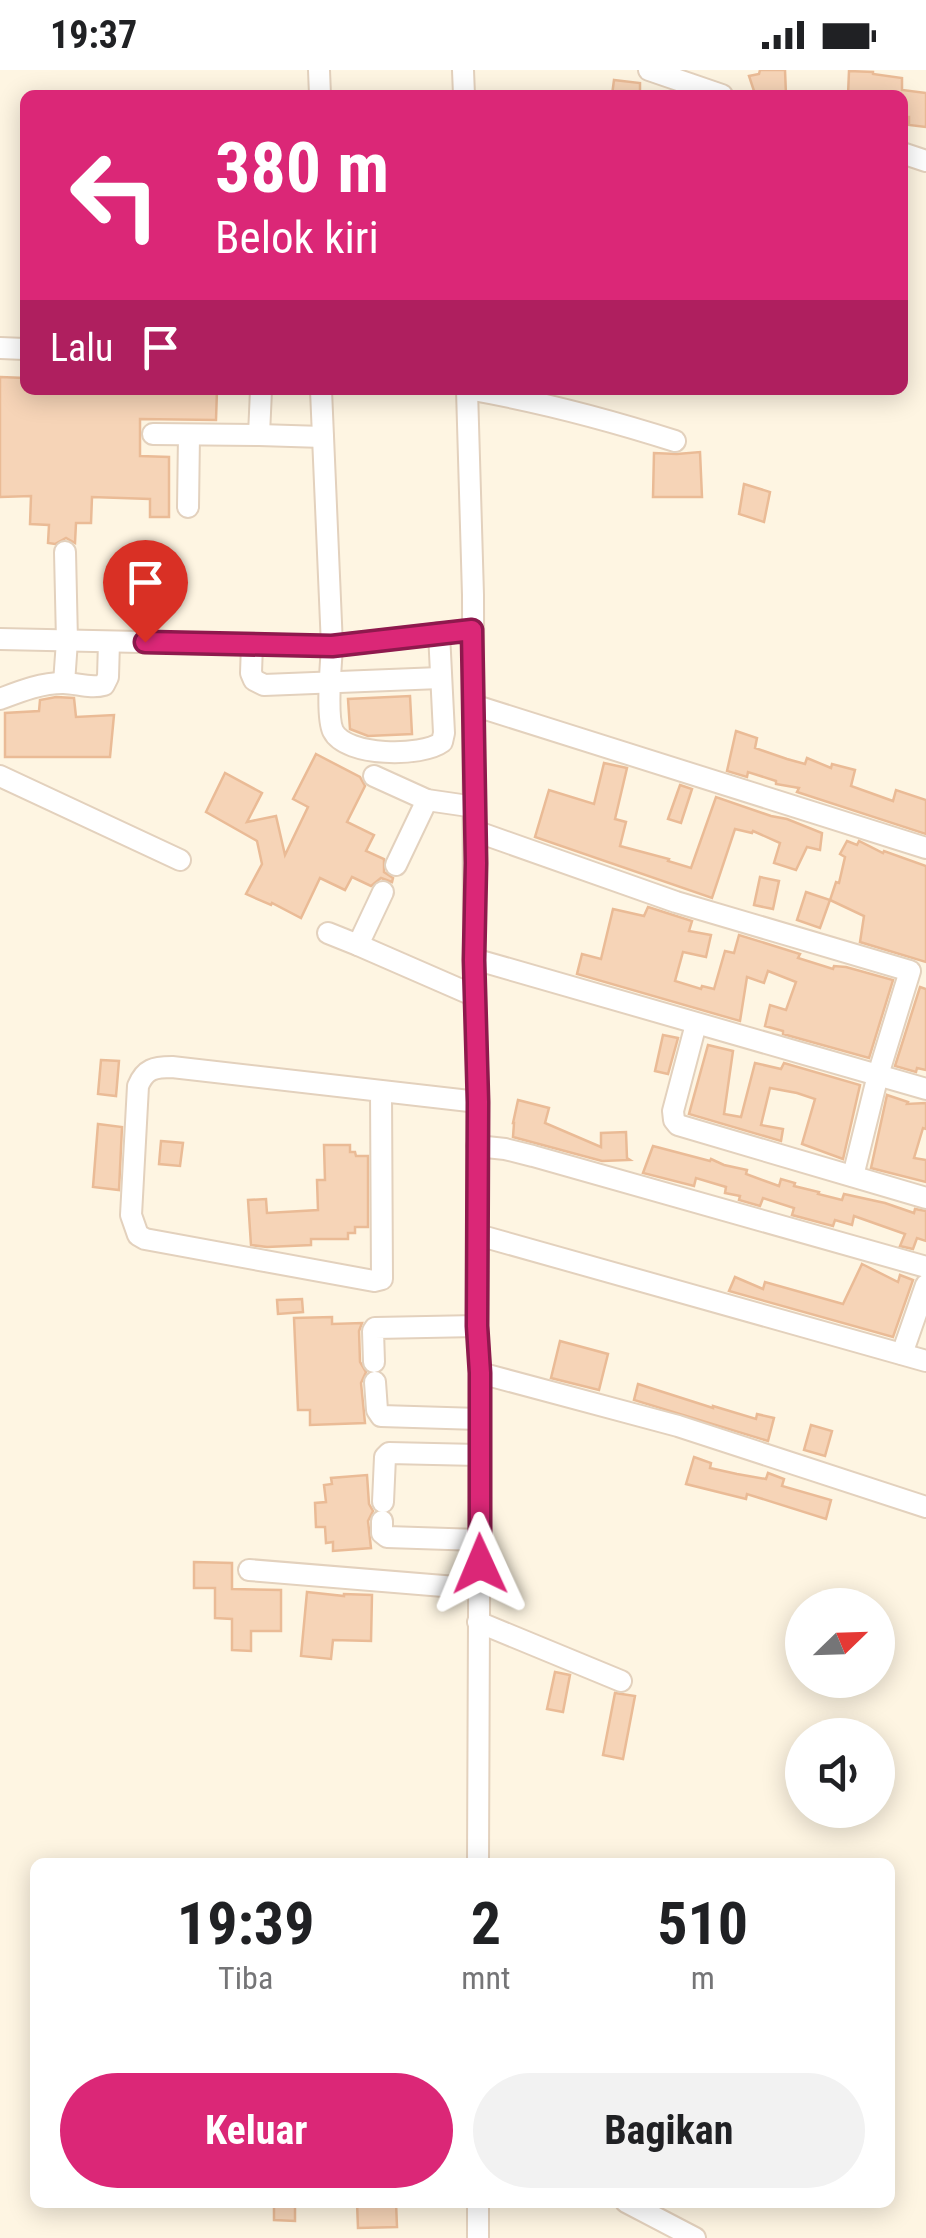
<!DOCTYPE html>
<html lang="id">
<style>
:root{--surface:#fff;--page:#f2f2f2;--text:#202124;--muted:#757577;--accent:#db2777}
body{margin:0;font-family:"Roboto Condensed",sans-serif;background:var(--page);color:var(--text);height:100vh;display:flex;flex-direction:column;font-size:38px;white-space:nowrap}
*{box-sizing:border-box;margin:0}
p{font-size:32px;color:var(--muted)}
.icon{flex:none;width:55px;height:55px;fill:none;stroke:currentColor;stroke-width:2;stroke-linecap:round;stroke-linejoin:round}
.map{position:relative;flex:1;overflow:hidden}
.panel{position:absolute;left:30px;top:1788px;width:865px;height:350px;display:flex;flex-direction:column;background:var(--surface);border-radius:15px;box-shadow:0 5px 25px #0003}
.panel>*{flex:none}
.guide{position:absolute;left:20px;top:20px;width:888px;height:305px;border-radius:15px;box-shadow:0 5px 25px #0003;background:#db2777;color:#fff;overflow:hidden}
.needle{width:65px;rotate:67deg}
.buttons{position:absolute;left:785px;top:1518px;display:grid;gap:20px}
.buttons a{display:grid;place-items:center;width:110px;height:110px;border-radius:50%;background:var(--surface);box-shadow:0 5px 25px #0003;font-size:50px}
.pin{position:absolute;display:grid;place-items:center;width:85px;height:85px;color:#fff;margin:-102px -42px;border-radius:50% 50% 50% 0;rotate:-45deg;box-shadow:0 0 10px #0007}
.pin .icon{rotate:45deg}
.me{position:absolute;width:110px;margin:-55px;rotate:359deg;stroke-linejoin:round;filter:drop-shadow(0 0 8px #0008)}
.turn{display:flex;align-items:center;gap:35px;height:210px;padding:0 30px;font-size:45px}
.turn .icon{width:130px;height:130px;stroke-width:2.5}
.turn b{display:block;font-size:70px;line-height:85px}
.then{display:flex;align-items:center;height:95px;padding:0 30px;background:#0003;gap:20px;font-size:38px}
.eta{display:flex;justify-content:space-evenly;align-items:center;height:170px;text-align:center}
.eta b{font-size:60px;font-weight:700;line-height:70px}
.primary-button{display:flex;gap:20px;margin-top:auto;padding:20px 30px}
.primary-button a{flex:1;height:115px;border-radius:60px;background:var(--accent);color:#fff;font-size:40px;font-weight:700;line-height:115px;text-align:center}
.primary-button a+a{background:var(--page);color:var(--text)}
.status{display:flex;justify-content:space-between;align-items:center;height:70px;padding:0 50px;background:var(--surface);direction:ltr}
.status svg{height:28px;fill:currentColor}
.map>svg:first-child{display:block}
</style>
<div class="status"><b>19:37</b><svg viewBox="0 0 49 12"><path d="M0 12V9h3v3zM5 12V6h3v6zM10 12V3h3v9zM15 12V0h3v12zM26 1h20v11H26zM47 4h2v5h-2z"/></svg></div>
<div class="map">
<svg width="926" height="2168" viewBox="0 0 926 2168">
<rect width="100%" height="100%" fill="#fef5e2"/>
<g fill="#f6d4b7" stroke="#eabb96" stroke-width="2.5">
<path d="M760,0H785L786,25L755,24L749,6L759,4Z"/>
<path d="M849,1L873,2V4L902,8V20L926,23V57L909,55V47H902V25H848Z"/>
<path d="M614,10L640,13V25H612Z"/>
<path d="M0,307L25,308V320H217L216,350L140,349V386L169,387V447H150V429L92,427L91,453H76L75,473L66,468L55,474L48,473L49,455L30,454L31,426L0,427Z"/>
<path d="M700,382L702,427H653L654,383L677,384Z"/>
<path d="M744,414L770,422L764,452L739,444Z"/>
<path d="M410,626L412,664L368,666L350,659L348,629Z"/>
<path d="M56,627L74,628L76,647L114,645L110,687H5V643L39,641L40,630Z"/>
<path d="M736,661L757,668L755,678L787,689L805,694L807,688L831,698L832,694L855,700L851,716L893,731L896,720L926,730V764L797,722L799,718L776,714V711L748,702L747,707L727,701Z"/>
<path d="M316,684L360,707L365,716L347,752L374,765L366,781L384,789V802L393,808L392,812L381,808L371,816L352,807L345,820L320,808L301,848L272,833L271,835L246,824L262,794L257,771L206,742L225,703L262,723L247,752L276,746L285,785L308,737L293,729Z"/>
<path d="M604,693L627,698L615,749L626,752L620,776L669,789L668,791L691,798L716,727L771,746L787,749L822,763L820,780L807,777L796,800L774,793L780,773L753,761L752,763L735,759L712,828L535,767L549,720L594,734Z"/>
<path d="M680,715L692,719L681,753L668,749Z"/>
<path d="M847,771L857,775L859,771L883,783L884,781L926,796V892L860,872L864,846L830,830L836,812L839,813L845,787L840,784Z"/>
<path d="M760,807L779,811L773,839L754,835Z"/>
<path d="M806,822L830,830L820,858L797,850Z"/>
<path d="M648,837L692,851L689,861L711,865L706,887L683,882L675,911L701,919L702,916L714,919L725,881L734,883L739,865L800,884L798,888L833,899L834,896L846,897L893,910L869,988L783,964V961L765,956L770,935L786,940L796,912L768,901L764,913L747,907L740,951L577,904L582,884L601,889L613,839L644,846Z"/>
<path d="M920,917L926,919V1000L917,998L916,1002L895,996Z"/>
<path d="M663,965L678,968L668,1004L655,1001Z"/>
<path d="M708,975L733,981L724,1044L741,1047L755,993L781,999L784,993L860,1015L843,1089L802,1074L815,1029L797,1023L770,1018L761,1055L783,1059L781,1071L689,1044Z"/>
<path d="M101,990L119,991L116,1026L98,1024Z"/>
<path d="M887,1025L908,1032L907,1034L926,1033V1059L923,1058L914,1088L926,1090V1112L871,1098Z"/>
<path d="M518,1030L549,1038L545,1053L601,1077V1063L626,1062L627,1088L630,1090L602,1091L513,1067L514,1053H513Z"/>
<path d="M98,1054L122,1057L119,1120L93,1117Z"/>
<path d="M161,1071L183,1073L180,1096L159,1094Z"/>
<path d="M324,1075H350V1082H355L356,1086H368V1157H355V1163H348V1169H311V1175L267,1177L251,1175L248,1130L266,1129L267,1143L318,1140L317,1110H325Z"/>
<path d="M653,1076L710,1091L711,1089L724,1095L747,1100L746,1104L779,1116L781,1109L795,1113L794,1116L819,1122L818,1124L842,1130L844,1124L885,1133L914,1143L915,1139L926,1141V1171L917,1168L913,1179L900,1176L905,1164L854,1146L852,1155L835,1150L833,1156L792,1145L794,1138L763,1128L760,1136L739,1130L740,1126L725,1123L726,1117L696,1108L694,1116L643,1103Z"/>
<path d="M862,1194L898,1212L900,1205L913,1210L893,1267L729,1221L735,1207L763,1219L765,1212L843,1234Z"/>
<path d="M302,1229L303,1242L278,1244L277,1230Z"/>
<path d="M332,1247V1254L362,1253L359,1261L360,1292L366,1302L361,1313L365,1353L310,1355V1340H298L294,1248Z"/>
<path d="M560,1271L608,1284L599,1320L551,1308Z"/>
<path d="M638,1314L713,1338V1336L756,1349L757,1344L774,1348L768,1371L634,1330Z"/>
<path d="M811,1355L832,1361L825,1386L804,1380Z"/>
<path d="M694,1387L711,1393L710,1398L737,1404L766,1409L768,1403L784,1409L782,1416L831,1430L826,1449L747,1424L746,1429L686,1414Z"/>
<path d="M367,1405L369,1434L373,1441L368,1451L371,1478L333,1481V1472L326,1473L325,1457H316L315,1433L326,1432L324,1415L332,1414L331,1408Z"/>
<path d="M194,1492L232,1493V1519L281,1520V1561H251V1581L232,1580V1549L215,1548V1518H194Z"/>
<path d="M307,1522L344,1526V1524L372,1525L371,1571L333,1570L331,1589L301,1586Z"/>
<path d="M555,1602L570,1605L563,1642L547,1639Z"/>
<path d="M615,1623L635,1626L623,1689L603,1685Z"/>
<path d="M274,2132H295V2151L274,2150Z"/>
<path d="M357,2132H396L397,2157L358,2158Z"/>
</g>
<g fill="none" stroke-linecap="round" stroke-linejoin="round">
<defs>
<g id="minor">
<path d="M319,0L320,25"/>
<path d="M463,0L464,25"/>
<path d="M649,0L722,25"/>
<path d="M902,83L926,91"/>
<path d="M0,278L25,279"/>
<path d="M321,320L332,576C331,594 326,646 333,661C346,687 422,687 442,672L444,663L439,563"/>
<path d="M467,320L473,525L474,889L478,1032L477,1256L480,1303L478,1792"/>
<path d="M473,320C541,332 609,350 675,371"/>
<path d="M153,364L259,365L261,320"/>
<path d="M259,365L323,367"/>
<path d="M188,437L189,365"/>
<path d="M0,569L332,576L472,560"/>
<path d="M252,574L251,603L254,610L264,615L440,608"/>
<path d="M64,613L67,571L65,482"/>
<path d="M0,629C21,621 41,613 63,613C77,613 90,619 104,615L108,607L109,572"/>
<path d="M473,635L926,778"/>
<path d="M0,706L180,790"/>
<path d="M374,706L427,730L475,737"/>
<path d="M475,761L676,832L910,901L878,1005L853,1106"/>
<path d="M396,795L427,730"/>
<path d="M383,822L358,875L475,926"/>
<path d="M328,863L358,875"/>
<path d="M474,889L926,1019"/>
<path d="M696,954L673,1041L674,1050L678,1055L926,1128"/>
<path d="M381,1021L382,1209L374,1211L145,1169L138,1165L131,1145L138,1016C145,999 154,997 172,997L478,1032"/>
<path d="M477,1076L505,1079L533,1086L926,1197"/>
<path d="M478,1165L926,1291"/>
<path d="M902,1284L926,1215"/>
<path d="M374,1292L373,1261L375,1258L477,1256"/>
<path d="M480,1303L678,1356L926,1437"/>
<path d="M375,1312L377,1340L381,1346L479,1349"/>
<path d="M383,1432L385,1387L389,1383L478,1385"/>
<path d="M382,1451V1463L387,1467L479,1470"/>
<path d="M249,1500L480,1519"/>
<path d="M478,1552L621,1611"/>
<path d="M478,2132V2168"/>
<path d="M626,2132L695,2168"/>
</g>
</defs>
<use href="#minor" stroke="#e3d1bd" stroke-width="24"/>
<use href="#minor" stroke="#fff" stroke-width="20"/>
</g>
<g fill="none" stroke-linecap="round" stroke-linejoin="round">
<defs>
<path id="route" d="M145,572L332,576L472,560L476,793L474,890L478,1032L477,1256L480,1303V1494"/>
</defs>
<use href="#route" stroke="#8e194d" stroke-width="25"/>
<use href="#route" stroke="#db2777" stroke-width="18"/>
</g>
</svg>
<div class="buttons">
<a><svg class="needle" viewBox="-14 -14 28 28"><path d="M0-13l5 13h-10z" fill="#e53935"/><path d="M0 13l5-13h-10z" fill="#757577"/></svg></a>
<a><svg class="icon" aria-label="sound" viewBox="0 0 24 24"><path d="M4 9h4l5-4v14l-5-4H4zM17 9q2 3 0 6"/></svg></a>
</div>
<div class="pin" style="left:145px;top:572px;background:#d93025"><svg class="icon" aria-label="arrive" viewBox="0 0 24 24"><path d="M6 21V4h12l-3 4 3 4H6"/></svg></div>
<svg class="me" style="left:480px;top:1494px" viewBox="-20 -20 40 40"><path d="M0-17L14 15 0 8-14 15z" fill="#db2777" stroke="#fff" stroke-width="4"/></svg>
<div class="guide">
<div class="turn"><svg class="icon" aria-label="left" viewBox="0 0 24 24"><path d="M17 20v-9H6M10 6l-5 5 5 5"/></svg><div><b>380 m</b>Belok kiri</div></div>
<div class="then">Lalu<svg class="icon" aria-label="arrive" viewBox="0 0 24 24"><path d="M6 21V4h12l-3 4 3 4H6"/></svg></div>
</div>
<section class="panel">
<div class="eta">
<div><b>19:39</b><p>Tiba</p></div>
<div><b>2</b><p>mnt</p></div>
<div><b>510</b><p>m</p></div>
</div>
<div class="primary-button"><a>Keluar</a><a>Bagikan</a></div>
</section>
</div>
